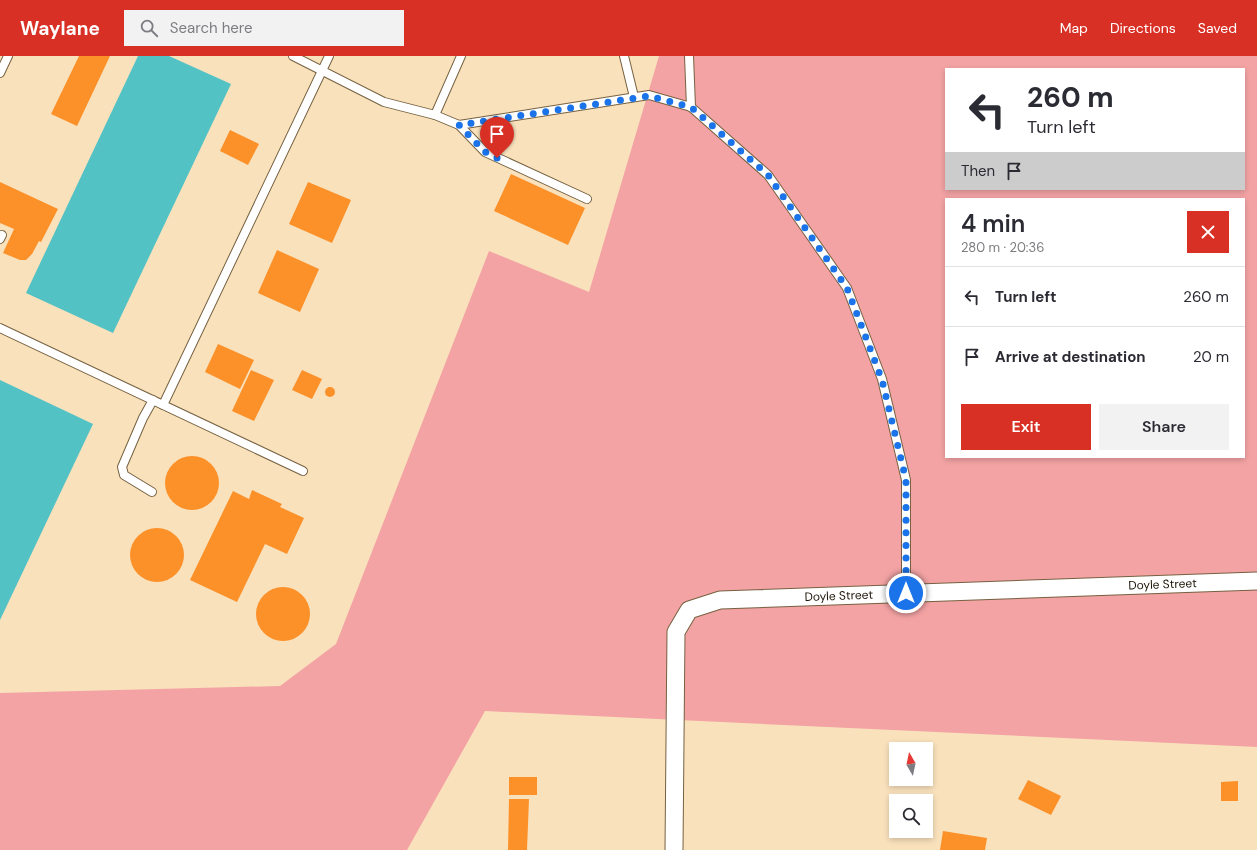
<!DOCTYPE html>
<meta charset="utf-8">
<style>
:root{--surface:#fff;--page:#f2f2f3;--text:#2b2b33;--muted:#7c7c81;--line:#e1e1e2;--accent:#d93025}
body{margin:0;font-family:"DM Sans",sans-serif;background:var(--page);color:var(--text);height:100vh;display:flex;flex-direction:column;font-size:15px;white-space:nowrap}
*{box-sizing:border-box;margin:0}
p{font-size:13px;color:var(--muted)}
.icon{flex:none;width:22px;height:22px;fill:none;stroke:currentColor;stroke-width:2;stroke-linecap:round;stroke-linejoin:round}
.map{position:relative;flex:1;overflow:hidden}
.drawer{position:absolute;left:945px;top:142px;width:300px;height:260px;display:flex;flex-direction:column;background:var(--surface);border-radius:0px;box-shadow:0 2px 6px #0003}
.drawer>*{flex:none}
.guide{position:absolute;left:945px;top:12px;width:300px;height:122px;border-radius:0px;box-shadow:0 2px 6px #0003;background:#fff;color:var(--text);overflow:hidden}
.needle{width:26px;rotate:351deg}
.buttons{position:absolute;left:889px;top:686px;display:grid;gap:8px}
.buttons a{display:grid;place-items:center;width:44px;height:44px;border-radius:0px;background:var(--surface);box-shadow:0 2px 6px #0003;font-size:20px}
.pin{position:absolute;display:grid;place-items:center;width:34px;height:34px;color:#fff;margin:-41px -17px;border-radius:50% 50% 50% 0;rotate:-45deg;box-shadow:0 0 4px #0007}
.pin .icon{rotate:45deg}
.me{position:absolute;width:44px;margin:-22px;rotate:0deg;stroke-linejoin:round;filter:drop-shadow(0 0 3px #0008)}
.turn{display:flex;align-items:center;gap:14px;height:84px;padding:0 16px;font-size:18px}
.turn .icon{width:52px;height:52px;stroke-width:2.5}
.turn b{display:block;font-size:28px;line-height:34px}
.then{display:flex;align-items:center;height:38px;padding:0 16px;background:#0003;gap:8px;font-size:15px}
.round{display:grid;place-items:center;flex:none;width:42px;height:42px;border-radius:0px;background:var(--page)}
.summary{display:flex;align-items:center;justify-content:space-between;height:68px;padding:0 16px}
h1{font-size:24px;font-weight:600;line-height:30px}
.button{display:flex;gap:8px;margin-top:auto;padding:8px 16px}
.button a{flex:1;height:46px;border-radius:0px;background:var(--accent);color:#fff;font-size:16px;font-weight:600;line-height:46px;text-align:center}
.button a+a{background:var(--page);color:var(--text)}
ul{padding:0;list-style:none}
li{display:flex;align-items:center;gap:12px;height:60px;padding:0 16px;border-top:1px solid var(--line)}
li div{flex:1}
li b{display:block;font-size:15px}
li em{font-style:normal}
header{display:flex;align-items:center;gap:24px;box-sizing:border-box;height:56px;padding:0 20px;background:var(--accent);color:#fff}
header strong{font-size:19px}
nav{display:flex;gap:22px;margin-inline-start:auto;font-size:14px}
.search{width:280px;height:36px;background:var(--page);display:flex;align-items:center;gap:10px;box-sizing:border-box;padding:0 14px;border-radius:0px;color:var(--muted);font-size:15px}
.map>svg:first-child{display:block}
</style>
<header>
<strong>Waylane</strong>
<div class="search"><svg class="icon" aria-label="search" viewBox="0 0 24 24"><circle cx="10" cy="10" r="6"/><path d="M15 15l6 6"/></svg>Search here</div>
<nav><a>Map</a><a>Directions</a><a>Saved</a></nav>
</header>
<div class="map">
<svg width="1257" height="794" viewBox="0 0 1257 794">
<rect width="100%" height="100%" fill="#f9e1bc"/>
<path fill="#f3a3a4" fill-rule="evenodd" d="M659,0H1257V691L485,655L407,794H0V637L280,630L336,588L489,195L589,236ZM946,13H1244V133H946ZM946,143H1244V401H946Z"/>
<g fill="#53c2c5">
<path d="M138,0H169L231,28L113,277L26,237Z"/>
<path d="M0,324L93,368L0,564Z"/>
</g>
<g fill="#fc9029">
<path d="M79,0H110L77,70L51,58Z"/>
<path d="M230,74L259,88L248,109L220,95Z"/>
<path d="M511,118L585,152L568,189L494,155Z"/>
<path d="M0,126L58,153L41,186L39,185L32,198L26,204H20L3,197L14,173L0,167Z"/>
<path d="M308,126L351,144L332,187L289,168Z"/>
<path d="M277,194L319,213L300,256L258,237Z"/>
<path d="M218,288L254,304L240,333L205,316Z"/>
<path d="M251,314L274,324L254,365L232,355Z"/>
<path d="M302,314L322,323L312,343L292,334Z"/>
<circle cx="330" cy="336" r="5"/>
<circle cx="192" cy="427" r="27"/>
<path d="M252,434L282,448L280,451L304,462L287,498L265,488L237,546L190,524L233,435L249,443Z"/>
<circle cx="157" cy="499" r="27"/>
<circle cx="283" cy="558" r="27"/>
<rect x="509" y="721" width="28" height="18"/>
<path d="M1028,724L1061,740L1051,759L1018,743Z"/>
<path d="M1238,725V745H1221V726Z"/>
<path d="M509,743H529L527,794H508Z"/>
<path d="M943,775L987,782L985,794H940Z"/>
</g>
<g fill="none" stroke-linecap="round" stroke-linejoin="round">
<defs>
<g id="service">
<path d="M293,0L384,46L435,59L459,69L649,39L691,51L768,119L847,232L882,323L906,424V537"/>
<path d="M624,0L634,41"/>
<path d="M689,0L691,51"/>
<path d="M0,17L8,0"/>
<path d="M435,59L461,0"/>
<path d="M459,69L485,96L587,143"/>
<path d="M0,183L2,179"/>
<path d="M0,272L303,415"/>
<path d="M163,349L329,0"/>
<path d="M152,436L124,419L122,411L143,362L153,344"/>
</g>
<g id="minor">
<path id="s1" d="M674,794L676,576L689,554L720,544L1257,525"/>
</g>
</defs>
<use href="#service" stroke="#766141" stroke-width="10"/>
<use href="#minor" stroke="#766141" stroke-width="19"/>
<use href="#service" stroke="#fff" stroke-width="8"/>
<use href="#minor" stroke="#fff" stroke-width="17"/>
</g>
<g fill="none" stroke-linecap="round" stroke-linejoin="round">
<path stroke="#1a73e8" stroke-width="7" stroke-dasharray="0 12.6" d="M497,102L485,96L459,69L649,40L691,51L768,119L847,232L882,324L906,424V537"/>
</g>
<g text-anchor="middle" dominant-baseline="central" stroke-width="4" stroke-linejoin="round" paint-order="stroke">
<g font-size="12" fill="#1b1306" stroke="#f9e1bc">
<text stroke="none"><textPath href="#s1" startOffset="719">Doyle Street</textPath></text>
<text stroke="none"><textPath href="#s1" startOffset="395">Doyle Street</textPath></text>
</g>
</g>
</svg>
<div class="buttons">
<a><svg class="needle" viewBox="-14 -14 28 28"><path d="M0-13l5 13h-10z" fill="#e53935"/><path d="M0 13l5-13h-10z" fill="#7c7c81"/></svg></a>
<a><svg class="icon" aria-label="search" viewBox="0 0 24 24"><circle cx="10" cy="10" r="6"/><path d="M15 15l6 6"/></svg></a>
</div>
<div class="pin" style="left:497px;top:102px;background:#d93025"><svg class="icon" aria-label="arrive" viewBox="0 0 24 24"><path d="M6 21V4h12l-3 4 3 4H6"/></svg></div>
<svg class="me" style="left:906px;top:537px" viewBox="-20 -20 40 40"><circle r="17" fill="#1a73e8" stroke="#fff" stroke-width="3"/><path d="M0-11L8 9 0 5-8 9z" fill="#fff"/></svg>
<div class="guide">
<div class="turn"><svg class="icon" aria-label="left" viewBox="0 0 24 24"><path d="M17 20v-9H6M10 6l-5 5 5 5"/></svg><div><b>260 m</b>Turn left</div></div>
<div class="then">Then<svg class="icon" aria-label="arrive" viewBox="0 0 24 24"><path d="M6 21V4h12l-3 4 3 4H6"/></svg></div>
</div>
<section class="drawer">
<div class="summary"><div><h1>4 min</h1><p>280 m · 20:36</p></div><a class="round" style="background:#d93025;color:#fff"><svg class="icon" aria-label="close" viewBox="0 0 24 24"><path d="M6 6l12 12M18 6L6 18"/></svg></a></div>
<ul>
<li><svg class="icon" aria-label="left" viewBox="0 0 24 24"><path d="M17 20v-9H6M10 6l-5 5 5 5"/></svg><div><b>Turn left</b></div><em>260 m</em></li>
<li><svg class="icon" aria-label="arrive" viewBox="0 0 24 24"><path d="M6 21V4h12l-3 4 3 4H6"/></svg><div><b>Arrive at destination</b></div><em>20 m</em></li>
</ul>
<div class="button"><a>Exit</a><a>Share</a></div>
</section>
</div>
